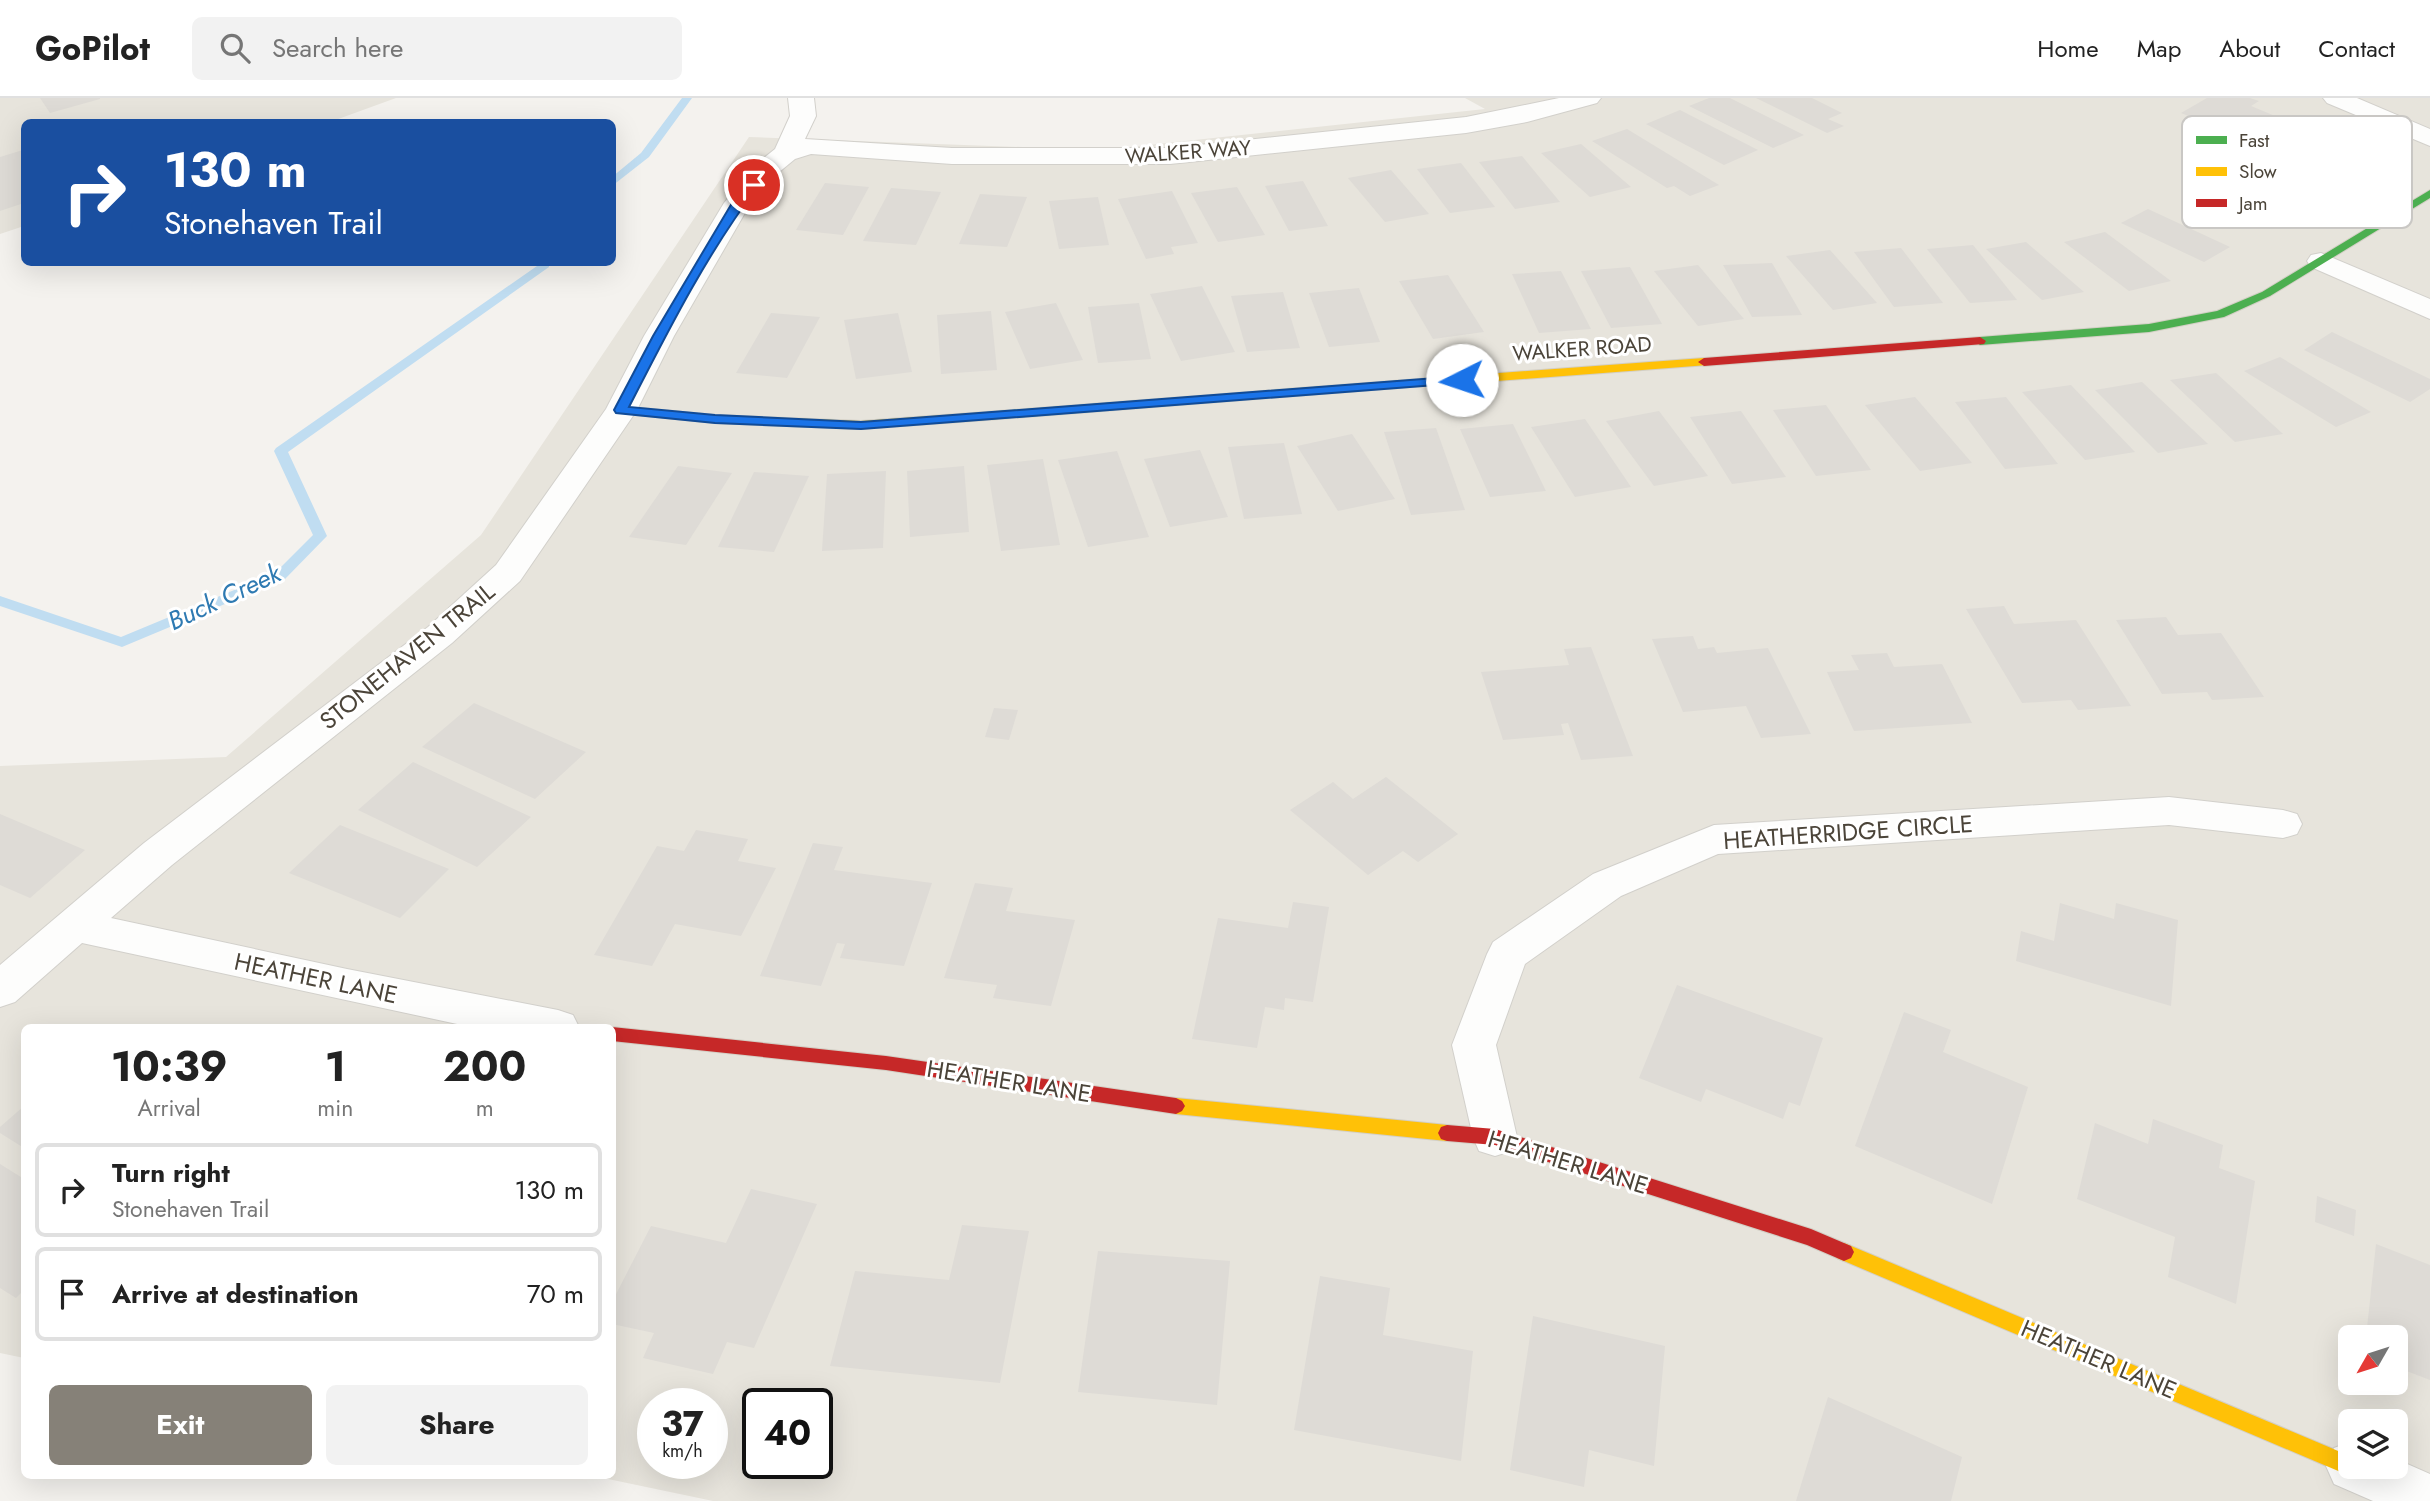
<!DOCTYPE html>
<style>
:root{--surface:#fff;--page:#f2f2f2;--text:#222;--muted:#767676;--line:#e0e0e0;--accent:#868178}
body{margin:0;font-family:Jost,sans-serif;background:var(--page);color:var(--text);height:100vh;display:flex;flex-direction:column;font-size:26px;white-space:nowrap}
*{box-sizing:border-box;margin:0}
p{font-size:23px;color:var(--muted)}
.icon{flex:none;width:38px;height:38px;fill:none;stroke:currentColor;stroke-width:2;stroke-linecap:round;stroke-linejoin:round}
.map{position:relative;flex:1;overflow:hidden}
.details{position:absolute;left:21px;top:926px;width:595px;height:455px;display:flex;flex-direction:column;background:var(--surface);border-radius:10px;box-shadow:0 7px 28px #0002}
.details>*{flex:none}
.guide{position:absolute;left:21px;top:21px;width:595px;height:147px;border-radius:10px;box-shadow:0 7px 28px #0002;background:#1a4fa0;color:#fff;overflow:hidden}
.needle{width:46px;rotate:231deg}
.fabs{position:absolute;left:2338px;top:1227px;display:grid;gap:14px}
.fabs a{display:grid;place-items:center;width:70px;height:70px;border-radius:10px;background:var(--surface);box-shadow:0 7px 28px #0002;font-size:35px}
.speed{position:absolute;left:637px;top:1290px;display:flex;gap:14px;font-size:35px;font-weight:700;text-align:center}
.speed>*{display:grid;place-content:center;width:91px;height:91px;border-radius:50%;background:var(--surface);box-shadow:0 7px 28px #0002;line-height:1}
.speed small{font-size:18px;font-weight:400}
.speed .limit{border:4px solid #111;border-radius:10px;background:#fff;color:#111}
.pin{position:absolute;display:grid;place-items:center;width:60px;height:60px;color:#fff;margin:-30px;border:4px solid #fff;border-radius:50%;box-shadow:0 2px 7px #0007}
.me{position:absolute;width:77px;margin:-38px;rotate:266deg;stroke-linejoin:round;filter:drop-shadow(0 0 5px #0008)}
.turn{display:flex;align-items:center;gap:24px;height:147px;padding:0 28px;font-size:32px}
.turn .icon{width:91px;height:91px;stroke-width:2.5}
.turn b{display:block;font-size:49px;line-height:60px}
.eta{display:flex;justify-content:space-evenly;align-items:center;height:119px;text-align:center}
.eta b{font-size:42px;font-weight:700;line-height:49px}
.button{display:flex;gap:14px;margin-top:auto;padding:14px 28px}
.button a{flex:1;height:80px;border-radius:10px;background:var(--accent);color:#fff;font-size:28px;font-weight:700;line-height:80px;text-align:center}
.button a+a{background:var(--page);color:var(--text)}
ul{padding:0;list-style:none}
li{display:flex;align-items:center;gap:21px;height:94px;margin:0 14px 10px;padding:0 14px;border:4px solid var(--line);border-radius:10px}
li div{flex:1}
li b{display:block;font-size:26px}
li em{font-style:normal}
header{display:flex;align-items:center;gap:42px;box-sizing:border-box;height:98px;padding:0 35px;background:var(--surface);border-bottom:2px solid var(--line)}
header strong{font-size:33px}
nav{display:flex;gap:38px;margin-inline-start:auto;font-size:24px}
.search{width:490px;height:63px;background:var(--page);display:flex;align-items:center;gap:18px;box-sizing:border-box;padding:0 24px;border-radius:10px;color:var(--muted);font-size:26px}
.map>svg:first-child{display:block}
</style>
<header>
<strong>GoPilot</strong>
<div class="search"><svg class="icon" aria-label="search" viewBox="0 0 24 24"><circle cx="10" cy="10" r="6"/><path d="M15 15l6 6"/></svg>Search here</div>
<nav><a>Home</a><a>Map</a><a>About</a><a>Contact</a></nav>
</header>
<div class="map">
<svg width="2430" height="1403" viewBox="0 0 2430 1403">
<rect width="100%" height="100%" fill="#f4f2ee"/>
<g fill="#e7e4dc" fill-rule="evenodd">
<path d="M0,0H396L330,24H24V128L0,136Z"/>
<path d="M1465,0H2430V1403H713L589,1377H612V929H24V1260L0,1255V668L226,659L481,437L749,39L1101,52L1485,11ZM2350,1239H2396V1284H2350ZM653,1306H712V1365H653ZM758,1306H817V1365H758ZM2350,1323H2396V1368H2350Z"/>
</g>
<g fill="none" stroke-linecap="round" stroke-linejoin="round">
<g fill="#c0ddf1" fill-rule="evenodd">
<path d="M682,0H692L649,59L612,88V79L641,55Z"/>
<path d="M537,164H549V169L288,354L327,438L285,481L122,549L0,508V498L121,539L275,475L313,437L274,353L276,350L537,168Z"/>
</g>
</g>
<g fill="#dedbd6">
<path d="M40,0H100V1L50,15Z"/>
<path d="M1709,0H1730L1804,37L1773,50L1689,8Z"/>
<path d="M1756,0H1812L1842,15L1828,21L1844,28L1827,35Z"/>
<path d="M2207,0H2250L2259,3L2251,8L2280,20L2236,46L2207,34L2216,29L2181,15Z"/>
<path d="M1680,12L1758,52L1724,67L1646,26Z"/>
<path d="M1627,31L1719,87L1690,98L1674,88L1667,90L1592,43Z"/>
<path d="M1581,46L1631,89L1590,99L1541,55Z"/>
<path d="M23,52L24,105L0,113V59Z"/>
<path d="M1522,58L1560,104L1515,111L1479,64Z"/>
<path d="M1461,65L1495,109L1450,115L1417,71Z"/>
<path d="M1391,72L1429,116L1385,124L1348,80Z"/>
<path d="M1303,83L1328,128L1289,133L1265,88Z"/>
<path d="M825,85L869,89L843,137L796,132Z"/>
<path d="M1237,89L1265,137L1218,144L1191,95Z"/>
<path d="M891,90L941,94L916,147L863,143Z"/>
<path d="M1172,93L1198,145L1171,149L1174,156L1146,161L1118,101Z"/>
<path d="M980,96L1027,99L1007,149L959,146Z"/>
<path d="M1098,99L1109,147L1059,151L1049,103Z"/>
<path d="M2148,111L2230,149L2204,164L2121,125Z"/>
<path d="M2105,134L2171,183L2129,193L2064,144Z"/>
<path d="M2026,144L2084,194L2042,202L1986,151Z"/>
<path d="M1973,147L2017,202L1970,205L1927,151Z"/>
<path d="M1901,150L1943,205L1894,209L1854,154Z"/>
<path d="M1830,152L1877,205L1833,212L1786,158Z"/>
<path d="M1772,165L1802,217L1752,219L1723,167Z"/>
<path d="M1698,167L1744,221L1698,228L1654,173Z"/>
<path d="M1630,169L1662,226L1611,230L1581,173Z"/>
<path d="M1561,173L1591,231L1539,235L1512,176Z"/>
<path d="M1448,177L1484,234L1433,241L1399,183Z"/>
<path d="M1202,188L1235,254L1181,263L1150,196Z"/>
<path d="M1359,190L1380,244L1329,249L1309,195Z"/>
<path d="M1283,194L1300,250L1247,254L1231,198Z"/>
<path d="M1056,205L1083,262L1030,271L1005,214Z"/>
<path d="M1139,205L1151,261L1098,265L1088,209Z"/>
<path d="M991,213L997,272L941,276L937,217Z"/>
<path d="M771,215L820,219L787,280L736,275Z"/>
<path d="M898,215L912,274L856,281L844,222Z"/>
<path d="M2332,234L2430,281V291L2410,304L2304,252Z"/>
<path d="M2280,259L2371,314L2336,329L2244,273Z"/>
<path d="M2216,275L2283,336L2235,344L2170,282Z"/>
<path d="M2142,284L2208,346L2158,355L2095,292Z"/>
<path d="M2071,287L2135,354L2085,362L2022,294Z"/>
<path d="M1915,299L1972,365L1920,373L1865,307Z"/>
<path d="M2006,299L2058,366L2005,371L1955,304Z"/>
<path d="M1826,307L1871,372L1816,378L1773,312Z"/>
<path d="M1659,313L1708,378L1654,388L1606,323Z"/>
<path d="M1741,313L1786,379L1732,386L1690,319Z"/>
<path d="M1585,321L1631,389L1575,399L1531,329Z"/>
<path d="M1513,326L1546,393L1490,399L1460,331Z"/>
<path d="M1436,330L1465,412L1411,417L1384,334Z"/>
<path d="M1352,336L1395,401L1338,413L1297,348Z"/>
<path d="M1284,345L1302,416L1244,421L1228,349Z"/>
<path d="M1200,352L1228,419L1170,429L1144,361Z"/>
<path d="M1117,353L1149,439L1088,449L1058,362Z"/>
<path d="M1043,361L1060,447L1001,453L987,367Z"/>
<path d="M678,368L732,375L686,447L629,439Z"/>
<path d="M964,368L969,434L910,439L907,373Z"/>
<path d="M886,373L883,450L822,453L827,376Z"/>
<path d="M754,374L809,378L774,454L718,449Z"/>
<path d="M2004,508L2014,526L2076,522L2131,608L2078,612L2071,602L2022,605L1966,511Z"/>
<path d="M2166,519L2178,537L2221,535L2264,599L2212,602L2207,594L2162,596L2116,522Z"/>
<path d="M1693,538L1698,551L1714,549L1717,555L1768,550L1811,636L1761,640L1746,608L1683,614L1652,541Z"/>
<path d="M1591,549L1633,658L1581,662L1568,625L1561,626L1564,637L1503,642L1481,574L1569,567L1564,551Z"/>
<path d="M1887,555L1894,569L1942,566L1972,625L1854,633L1827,574L1859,572L1851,557Z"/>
<path d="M474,605L586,654L535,701L422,649Z"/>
<path d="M994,610L1018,612L1009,642L985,639Z"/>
<path d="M413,664L531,719L477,769L358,712Z"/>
<path d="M1386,679L1458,736L1418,764L1403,753L1368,777L1290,712L1333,684L1353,701Z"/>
<path d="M0,716L85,752L30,800L0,787Z"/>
<path d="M340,727L449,771L400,820L289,775Z"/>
<path d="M696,732L748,741L738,763L776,770L741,838L675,826L652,868L594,857L657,748L684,753Z"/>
<path d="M813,745L843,749L834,772L932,785L904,868L840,860L845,846L837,845L821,888L760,878Z"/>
<path d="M975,785L1013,790L1006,813L1075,822L1051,908L993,900L997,887L944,880Z"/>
<path d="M1293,804L1329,809L1313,904L1285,900L1284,912L1265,909L1257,950L1192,941L1218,820L1288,830Z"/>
<path d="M2060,805L2114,821L2116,805L2178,822L2171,908L2016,863L2021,833L2054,843Z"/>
<path d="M1677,887L1823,940L1800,1008L1789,1004L1783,1021L1706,991L1701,1004L1639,980Z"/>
<path d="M1904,914L1951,932L1943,954L2028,989L1992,1106L1855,1048Z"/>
<path d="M24,1008V1050L0,1035V1029Z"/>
<path d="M2153,1021L2223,1047L2219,1070L2255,1083L2236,1206L2168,1179L2175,1139L2077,1101L2095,1025L2148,1046Z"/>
<path d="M0,1066L24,1081V1192L16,1200L0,1190Z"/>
<path d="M751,1091L817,1106L754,1250L727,1244L713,1276L643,1260L654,1235L612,1226V1204L651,1128L726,1145Z"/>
<path d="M2317,1098L2356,1112L2354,1138L2315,1124Z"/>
<path d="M962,1127L1029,1133L1000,1285L830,1268L855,1173L949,1182Z"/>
<path d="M2376,1146L2430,1167V1282L2396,1269V1239H2366Z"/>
<path d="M1098,1153L1230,1163L1217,1307L1078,1294Z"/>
<path d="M1320,1178L1390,1190L1383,1237L1473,1253L1461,1363L1294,1332Z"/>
<path d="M1533,1218L1665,1248L1654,1368L1589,1352L1584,1389L1510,1372Z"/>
<path d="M1828,1299L1962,1359L1951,1403H1796Z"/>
</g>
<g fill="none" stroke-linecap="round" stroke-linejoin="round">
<defs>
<g id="street">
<path d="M788,0H814L816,18L805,41L952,50H1170L1466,19L1559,0H1601L1597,5L1527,24L1466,35L1170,66H952L811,56L795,61L778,75L749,108L674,238L637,312L520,483L452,545L172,767L111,820L347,871L558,912L573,917L579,929H471L82,845L15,904L0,909V867L144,745L428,529L496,467L606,311L644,238L724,105L760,63L775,51L790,18Z"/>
<path d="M2323,0H2357L2430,31V48L2327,5Z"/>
<path d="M2321,155L2430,201V221L2311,169L2307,163L2311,157Z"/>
<path d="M2169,699L2283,712L2297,716L2302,726L2297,736L2283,740L2169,727L1718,756L1621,798L1525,866L1496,947L1517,1039L1511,1053L1495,1058L1479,1053L1473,1039L1452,947L1487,856L1493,844L1593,776L1714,727Z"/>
<path d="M2350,1344V1368H2396V1361L2430,1376V1403H2373L2334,1386L2326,1368L2334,1350Z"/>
</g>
<g id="fast">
<path d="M2430,92V100L2270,198L2224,219L2149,234L1980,247L1974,243L1980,239L2149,226L2217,213L2262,194Z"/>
<path d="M1432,280L1436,281V287L986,322L980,318L986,314Z"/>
</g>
<g id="slow">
<path d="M1704,260L1708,261V267L1432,288L1426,284L1432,280Z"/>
<path d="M621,308L715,317L861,323L986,314L992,318L986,322L861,331L715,325L617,315V309Z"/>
<path d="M1176,1000L1447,1027L1453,1029L1456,1035L1453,1041L1447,1043L1176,1016L1170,1013L1167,1008L1170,1003Z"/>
<path d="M1844,1145L2350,1358V1368H2360L2357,1375L2350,1378L2343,1375L1837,1160L1834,1154L1837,1148Z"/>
</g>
<g id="jam">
<path d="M1980,239L1986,243L1984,246L1704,268L1698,264L1704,260Z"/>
<path d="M611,929H612L886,958L1176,1000L1182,1003L1185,1008L1182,1013L1176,1016L886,972L612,943Z"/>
<path d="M1447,1027L1495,1031L1811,1131L1851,1148L1854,1154L1851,1160L1844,1163L1807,1147L1495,1047L1447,1043L1441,1041L1438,1035L1441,1029Z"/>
</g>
</defs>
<use href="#street" stroke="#d2d0cb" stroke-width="2"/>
<use href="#fast" stroke="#d3cfc5" stroke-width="2"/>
<use href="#slow" stroke="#d3cfc5" stroke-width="2"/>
<use href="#jam" stroke="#d3cfc5" stroke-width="2"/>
<use href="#street" fill="#fdfdfc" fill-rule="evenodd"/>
<use href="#fast" fill="#4caf50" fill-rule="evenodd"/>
<use href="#slow" fill="#ffc107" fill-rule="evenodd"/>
<use href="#jam" fill="#c62828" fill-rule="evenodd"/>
</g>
<path fill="#1a73e8" stroke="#114b97" stroke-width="2" d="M750,85L759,87C707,155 668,233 629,309L715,317L861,324L1462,278L1469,282L1462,285L861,331L715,325L616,315L614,312L653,238L732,105Z"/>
<g text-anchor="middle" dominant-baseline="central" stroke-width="6" stroke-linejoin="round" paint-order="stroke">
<g font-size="21" fill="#4b4439" stroke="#fff">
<text transform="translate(1188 54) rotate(-4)">WALKER WAY</text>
<text transform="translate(1582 251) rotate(-4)">WALKER ROAD</text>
</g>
<g font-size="24" fill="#4b4439" stroke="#fff">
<text transform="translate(407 558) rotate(-39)">STONEHAVEN TRAIL</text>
<text transform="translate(1848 734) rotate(-4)">HEATHERRIDGE CIRCLE</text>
<text transform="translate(316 880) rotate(12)">HEATHER LANE</text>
<text transform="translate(1009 983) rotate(9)">HEATHER LANE</text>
<text transform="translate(1568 1064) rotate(17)">HEATHER LANE</text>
<text transform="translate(2099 1261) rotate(23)">HEATHER LANE</text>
</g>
<g font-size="26" font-style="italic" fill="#2e7ab2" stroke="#fff">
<text transform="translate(224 499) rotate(-25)">Buck Creek</text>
</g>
</g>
<rect x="2182" y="18" width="230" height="112" rx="10" fill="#fff" stroke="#c9c7c4" stroke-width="2"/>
<rect x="2196" y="38" width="31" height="8" fill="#4caf50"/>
<rect x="2196" y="69" width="31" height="9" fill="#ffc107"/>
<rect x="2196" y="101" width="31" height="8" fill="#c62828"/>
<g font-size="19" fill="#4b4439">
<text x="2239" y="49">Fast</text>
<text x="2239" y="80">Slow</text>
<text x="2239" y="112">Jam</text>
</g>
</svg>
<div class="fabs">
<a><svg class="needle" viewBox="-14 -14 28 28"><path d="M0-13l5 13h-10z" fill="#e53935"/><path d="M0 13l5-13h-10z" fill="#767676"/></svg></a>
<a><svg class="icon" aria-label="layers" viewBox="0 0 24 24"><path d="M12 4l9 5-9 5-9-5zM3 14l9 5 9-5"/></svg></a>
</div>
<div class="speed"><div>37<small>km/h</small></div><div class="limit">40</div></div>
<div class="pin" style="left:754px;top:87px;background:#d93025"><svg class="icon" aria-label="arrive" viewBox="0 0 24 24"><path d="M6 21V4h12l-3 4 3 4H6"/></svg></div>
<svg class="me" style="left:1462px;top:282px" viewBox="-20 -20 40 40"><circle r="19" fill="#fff"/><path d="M0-13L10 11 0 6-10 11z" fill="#1a73e8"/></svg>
<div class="guide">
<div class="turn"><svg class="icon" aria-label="right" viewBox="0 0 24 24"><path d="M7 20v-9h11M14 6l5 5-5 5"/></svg><div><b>130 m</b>Stonehaven Trail</div></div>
</div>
<section class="details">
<div class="eta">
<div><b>10:39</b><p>Arrival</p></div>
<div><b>1</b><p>min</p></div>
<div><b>200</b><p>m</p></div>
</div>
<ul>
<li><svg class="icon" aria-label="right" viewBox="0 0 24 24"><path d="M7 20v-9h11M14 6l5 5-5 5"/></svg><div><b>Turn right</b><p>Stonehaven Trail</p></div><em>130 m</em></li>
<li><svg class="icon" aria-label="arrive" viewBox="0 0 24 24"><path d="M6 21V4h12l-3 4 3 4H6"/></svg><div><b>Arrive at destination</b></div><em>70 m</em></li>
</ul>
<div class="button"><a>Exit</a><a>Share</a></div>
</section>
</div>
